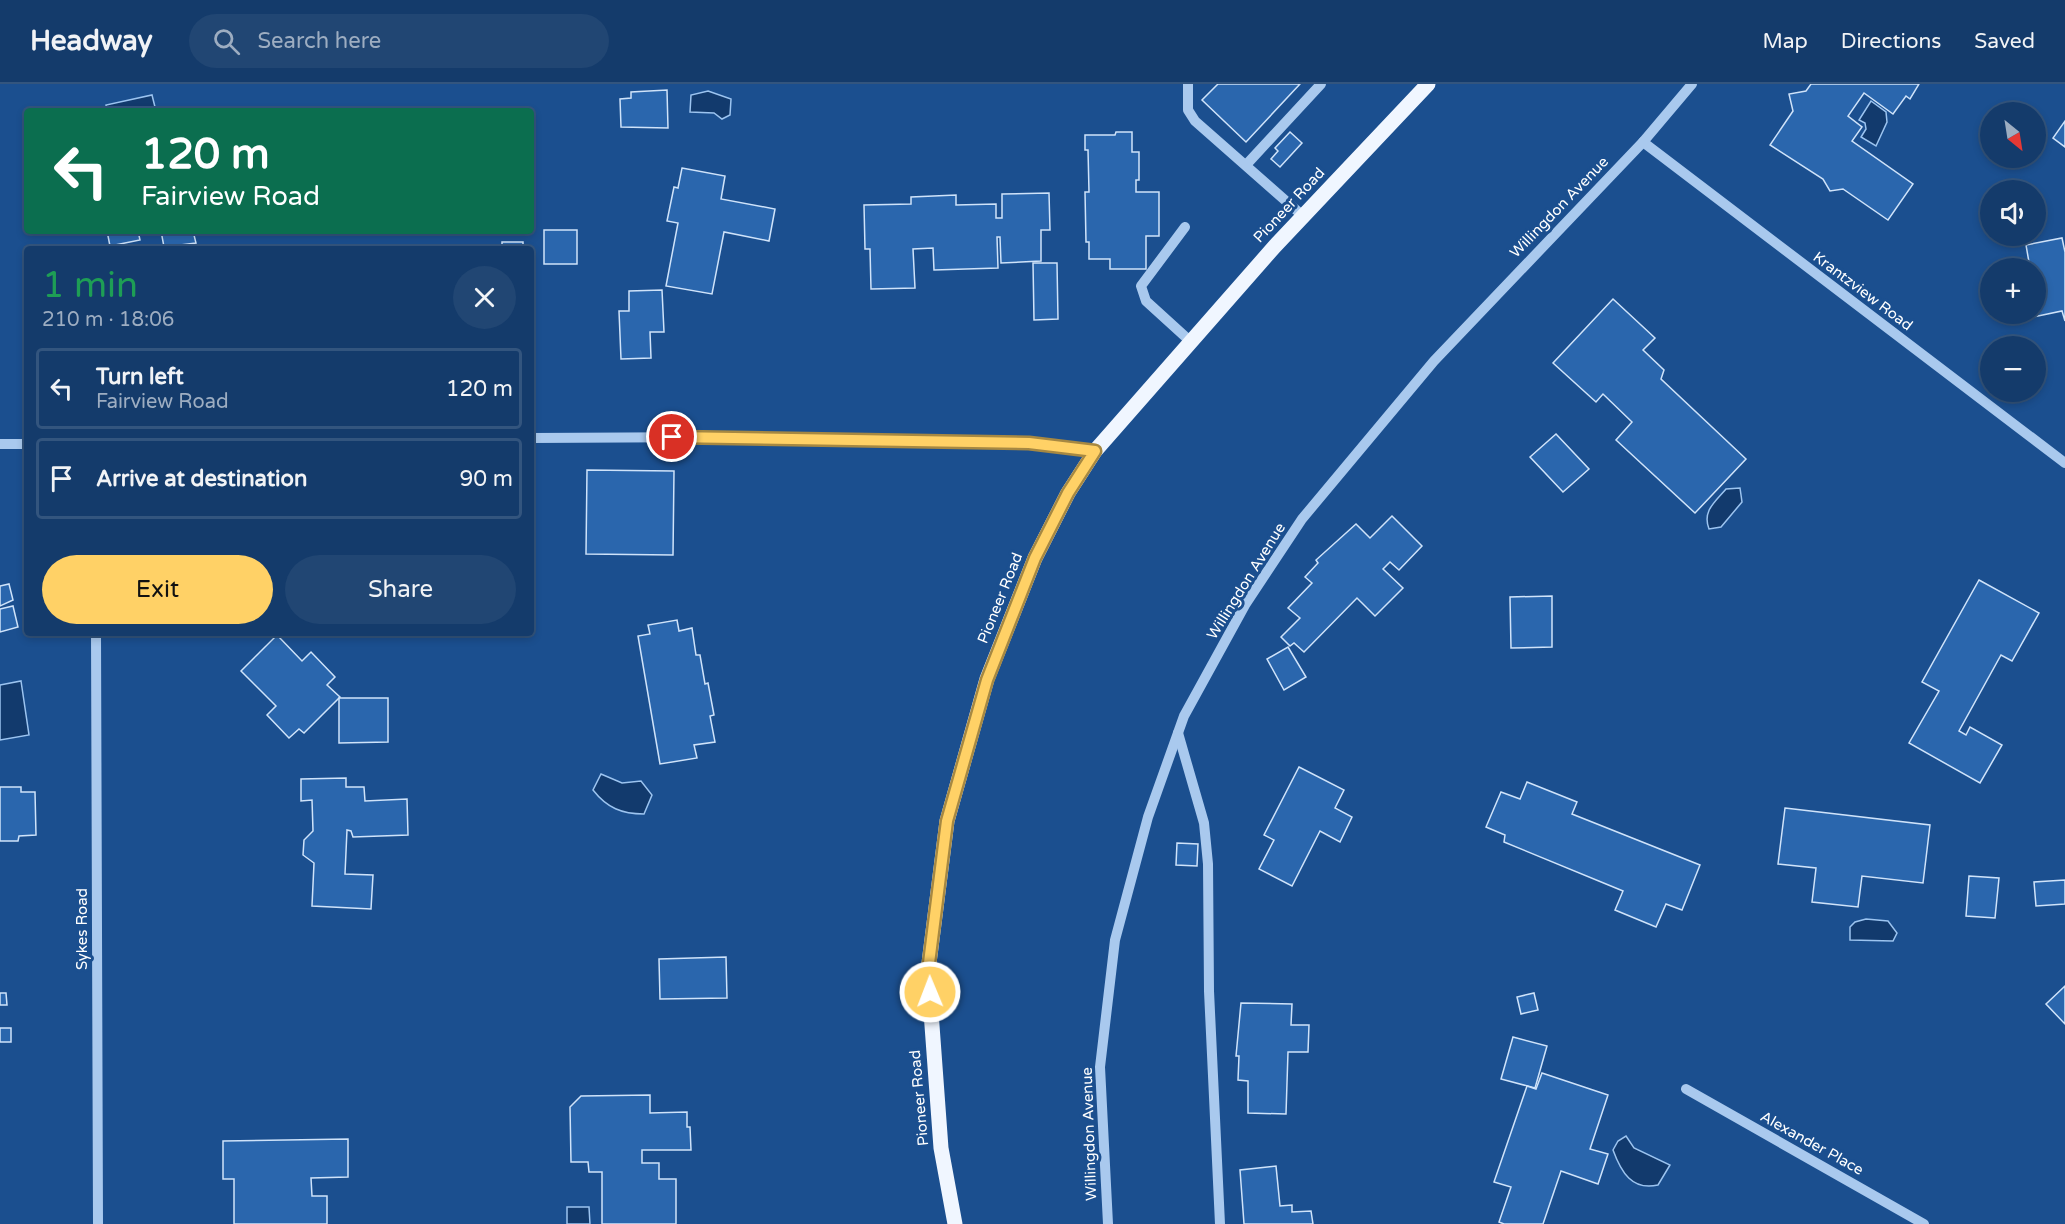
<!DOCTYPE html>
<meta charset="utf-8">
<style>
:root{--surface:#143b6b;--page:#214673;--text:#f1f3f6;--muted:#9dadc1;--line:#33557e;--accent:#ffd166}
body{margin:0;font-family:"Varela Round",sans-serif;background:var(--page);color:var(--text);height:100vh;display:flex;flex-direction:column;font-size:22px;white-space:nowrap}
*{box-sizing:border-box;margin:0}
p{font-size:20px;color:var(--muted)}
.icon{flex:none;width:33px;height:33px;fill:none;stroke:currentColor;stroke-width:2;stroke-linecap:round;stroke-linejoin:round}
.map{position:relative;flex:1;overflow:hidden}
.drawer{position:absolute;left:24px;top:162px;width:510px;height:390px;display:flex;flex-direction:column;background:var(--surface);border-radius:6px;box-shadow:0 3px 9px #0003,0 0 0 2px var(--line)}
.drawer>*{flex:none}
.banner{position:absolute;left:24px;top:24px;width:510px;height:126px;border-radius:6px;box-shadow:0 3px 9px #0003,0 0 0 2px var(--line);background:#0b6e4f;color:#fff;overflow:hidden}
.needle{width:39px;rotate:150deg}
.controls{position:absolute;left:1980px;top:18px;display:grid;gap:12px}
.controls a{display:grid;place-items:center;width:66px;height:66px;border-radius:50%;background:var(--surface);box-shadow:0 3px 9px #0003,0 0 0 2px var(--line);font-size:30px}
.pin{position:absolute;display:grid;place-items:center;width:51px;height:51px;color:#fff;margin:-26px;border:3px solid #fff;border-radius:50%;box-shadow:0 2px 6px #0007}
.me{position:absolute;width:66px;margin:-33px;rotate:359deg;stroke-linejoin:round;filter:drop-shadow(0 0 4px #0008)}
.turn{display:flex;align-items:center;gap:21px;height:126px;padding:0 18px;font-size:27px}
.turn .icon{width:78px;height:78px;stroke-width:2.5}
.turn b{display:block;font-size:42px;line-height:51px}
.round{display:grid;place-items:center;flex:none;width:63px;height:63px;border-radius:32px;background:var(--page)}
.overview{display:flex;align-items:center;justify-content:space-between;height:102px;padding:0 18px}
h1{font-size:36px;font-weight:600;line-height:45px;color:#1e9e55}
.cta{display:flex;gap:12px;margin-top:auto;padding:12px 18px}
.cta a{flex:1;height:69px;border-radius:36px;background:var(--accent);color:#111;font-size:24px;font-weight:600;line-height:69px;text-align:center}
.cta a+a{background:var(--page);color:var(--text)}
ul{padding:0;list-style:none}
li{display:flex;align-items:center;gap:18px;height:81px;margin:0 12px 9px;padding:0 6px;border:3px solid var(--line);border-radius:6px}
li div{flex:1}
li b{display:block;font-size:22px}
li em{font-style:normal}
header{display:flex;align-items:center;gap:36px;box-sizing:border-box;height:84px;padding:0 30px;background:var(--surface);border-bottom:2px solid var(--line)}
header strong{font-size:28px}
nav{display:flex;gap:33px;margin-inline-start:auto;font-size:21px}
.search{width:420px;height:54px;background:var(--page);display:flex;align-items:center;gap:15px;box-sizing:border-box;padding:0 21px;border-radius:33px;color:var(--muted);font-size:22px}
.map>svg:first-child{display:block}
</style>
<header>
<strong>Headway</strong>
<div class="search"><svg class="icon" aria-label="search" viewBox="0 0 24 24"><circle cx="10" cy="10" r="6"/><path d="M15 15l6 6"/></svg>Search here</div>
<nav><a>Map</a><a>Directions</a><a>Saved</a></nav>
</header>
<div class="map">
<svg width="2065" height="1140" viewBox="0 0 2065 1140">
<rect width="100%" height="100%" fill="#1b4f8f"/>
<g fill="#123a6d" stroke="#9cc4f0" stroke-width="1.5">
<path d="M708,7L731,15L730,31L722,35L714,29L690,28L691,11Z"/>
<path d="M152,11L156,27H107L106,21Z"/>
<path d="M1871,17L1886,28L1887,38L1876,62L1861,53L1866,45L1865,39L1859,36Z"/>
<path d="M1740,404L1742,418L1721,443L1709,445C1702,427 1715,418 1726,405Z"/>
<path d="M21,597L29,651L0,656V601Z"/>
<path d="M601,690L622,699L641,697L652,711L644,730C622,730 607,724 593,706Z"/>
<path d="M1866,835L1888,837L1897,849L1893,857L1850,856V843L1855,838Z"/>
<path d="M1626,1052L1634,1064L1670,1081L1658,1101C1632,1107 1621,1088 1613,1066L1618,1057Z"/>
<path d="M567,1123H589L590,1140H567Z"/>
</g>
<g fill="#2a66ad" stroke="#cfe3fa" stroke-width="1.5">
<path d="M1218,0H1300L1246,58L1202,16Z"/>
<path d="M1811,0H1919L1910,15L1906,12L1893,30L1864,9L1848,32L1862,43L1852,57L1913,100L1888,136L1843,105L1830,107L1823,95L1770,61L1793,27L1789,10L1806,7Z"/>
<path d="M667,6L668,44L621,43L620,15L631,14V8Z"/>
<path d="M2065,37V63L2053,54Z"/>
<path d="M1116,48H1132V68H1139V96H1136V108H1159V152H1146V185H1110V175H1089V158H1086L1085,108H1089L1088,66H1085V51H1115Z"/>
<path d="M1290,48L1302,59L1280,83L1271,75L1278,67L1275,64Z"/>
<path d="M682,84L725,92L721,115L775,125L769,157L724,148L712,210L666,202L678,139L667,137L674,103L678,104Z"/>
<path d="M1049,109L1050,146H1041V177L1001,179L1000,153H997L998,184L934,186L933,164L913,165L915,204L871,205L870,165H865L864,121L911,120V113L956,111V121L996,120V134H1002V110Z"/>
<rect x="544" y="146" width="33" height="34"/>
<path d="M107,147H138L140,156L110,162Z"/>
<path d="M161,147H193L196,159L164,163Z"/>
<path d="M2062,154L2065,168V237L2062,227L2019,236L2018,230H2036V184H2027H2030L2026,161Z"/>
<rect x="502" y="158" width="21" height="7"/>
<path d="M1033,179H1057L1058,235L1034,236Z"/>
<path d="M662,206L664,248H650L651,274L621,275L619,227H629V207Z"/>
<path d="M1613,215L1655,254L1643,266L1664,286L1661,295L1746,375L1695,429L1616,356L1632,338L1603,310L1596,318L1553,279Z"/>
<path d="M1556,350L1589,385L1563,408L1530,373Z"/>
<path d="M587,386L674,387L673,471L586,470Z"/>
<path d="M1392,432L1422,462L1399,486L1390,478L1383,485L1403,504L1375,532L1357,514L1304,568L1294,559L1290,562L1281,553L1300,534L1288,524L1312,499L1305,493L1318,479L1316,476L1356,440L1370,454Z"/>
<path d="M1979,496L2039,529L2012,577L2001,571L1959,647L1966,651L1970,643L2002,661L1980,699L1909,659L1939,607L1922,598Z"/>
<path d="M9,500L13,516L0,522V502Z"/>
<path d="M1552,512V563L1511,564L1510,513Z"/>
<path d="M13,522L18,543L0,548V525Z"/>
<path d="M677,536L679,547L692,544L696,571H700L705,600L708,599L714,631L710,632L715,658L694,661L697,674L660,680L638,552L650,550L648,541Z"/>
<path d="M277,551L302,577L311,568L335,593L327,601L340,613L304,649L299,645L289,654L267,631L276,622L241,587Z"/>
<path d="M1288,563L1306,593L1284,606L1267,575Z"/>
<path d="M339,614H388V658L339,659Z"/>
<path d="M1299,683L1344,706L1335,724L1352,733L1340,758L1320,747L1292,802L1259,785L1274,756L1264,751Z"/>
<path d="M346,694V703H364L365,717L407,715L408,751L353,753L351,747L347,746L345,790L373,791L371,825L312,822L314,779L303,771L304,756L313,747L312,716L301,717V695Z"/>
<path d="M1527,698L1577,718L1572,730L1700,781L1682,826L1666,820L1656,843L1615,826L1623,807L1504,758L1505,751L1486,743L1501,708L1520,715Z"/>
<path d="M0,703H21V708H35L36,751L19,752L18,757H0Z"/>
<path d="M1785,724L1930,741L1923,799L1862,792L1858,823L1812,818L1816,784L1778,780Z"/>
<path d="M1177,759L1198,760L1197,782L1176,781Z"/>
<path d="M1969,792L1999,794L1995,834L1966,832Z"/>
<path d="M2065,796V820L2036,822L2034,798Z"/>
<path d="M726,873L727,914L660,915L659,875Z"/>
<path d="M2065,902V940L2046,920Z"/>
<path d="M0,909H6L7,921H0Z"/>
<path d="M1534,909L1538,926L1521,930L1517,913Z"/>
<path d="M1241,919L1292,920L1291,941H1309L1308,968H1288L1286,1030L1248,1029V997L1238,996L1239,972H1236Z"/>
<rect x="0" y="944" width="11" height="14"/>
<path d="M1513,953L1547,962L1535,1004L1501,995Z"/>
<path d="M1542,989L1608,1011L1590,1065L1608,1070L1598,1100L1561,1087L1543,1140H1504L1499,1138L1511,1103L1494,1098L1527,1002L1536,1005Z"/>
<path d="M650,1011V1029L687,1028V1043H690L691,1066H642V1079H659V1095H676V1140H602V1088H589L588,1078H571L570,1023L581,1012Z"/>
<path d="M348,1055V1093L311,1094L312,1112H327V1140H234V1095H223V1057Z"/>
<path d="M1276,1082L1280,1122L1292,1121V1128L1311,1127L1313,1140H1244L1240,1086Z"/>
</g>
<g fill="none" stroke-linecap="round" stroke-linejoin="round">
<g stroke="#a9c9ee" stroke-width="10">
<path d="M1188,0V26L1195,37L1303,132"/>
<path d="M1643,58L2065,379"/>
<path d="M1246,81L1321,0"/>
<path d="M1185,143L1141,202L1146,217L1190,257"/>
<path d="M531,354L719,353L1029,359L1095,367"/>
<path d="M0,360H27"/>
<path d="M96,549L98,1140"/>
<path d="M1178,649L1204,739L1208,780L1209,907L1220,1140"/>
<path d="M1686,1005L1924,1140"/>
<path d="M1108,1140L1100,983L1115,856L1148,733L1184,632L1245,521L1302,435L1434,277L1643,58L1692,0"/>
</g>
<path stroke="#f0f6ff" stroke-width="15" d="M955,1140L941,1064L928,887L947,737L987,595L1035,474L1068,409L1095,367L1275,162L1428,0"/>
</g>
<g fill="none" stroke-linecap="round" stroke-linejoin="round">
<defs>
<path id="route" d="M672,353L1029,359L1095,367L1068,409L1035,474L987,596L947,737L928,887L930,908"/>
</defs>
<use href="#route" stroke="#a68842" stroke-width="15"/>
<use href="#route" stroke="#ffd166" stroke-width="10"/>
</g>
<g text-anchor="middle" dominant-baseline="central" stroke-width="6" stroke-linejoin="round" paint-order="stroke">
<g font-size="15" fill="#fff" stroke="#1b4f8f">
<text transform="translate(1289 121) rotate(-47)">Pioneer Road</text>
<text transform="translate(1559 123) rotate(-46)">Willingdon Avenue</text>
<text transform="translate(1863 207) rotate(37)">Krantzview Road</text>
<text transform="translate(1246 497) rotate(-58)">Willingdon Avenue</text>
<text transform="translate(1000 514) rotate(-68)">Pioneer Road</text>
<text transform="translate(82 845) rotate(-90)">Sykes Road</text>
<text transform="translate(919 1014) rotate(-95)">Pioneer Road</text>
<text transform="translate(1089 1050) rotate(-92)">Willingdon Avenue</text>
<text transform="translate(1812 1059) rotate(29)">Alexander Place</text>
</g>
</g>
</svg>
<div class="controls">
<a><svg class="needle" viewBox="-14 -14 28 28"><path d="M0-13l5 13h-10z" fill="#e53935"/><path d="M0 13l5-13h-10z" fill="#9dadc1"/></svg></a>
<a><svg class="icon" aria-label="sound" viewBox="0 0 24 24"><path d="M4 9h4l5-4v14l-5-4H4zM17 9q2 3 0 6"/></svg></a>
<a>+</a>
<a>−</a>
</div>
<div class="pin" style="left:672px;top:353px;background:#d93025"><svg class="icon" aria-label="arrive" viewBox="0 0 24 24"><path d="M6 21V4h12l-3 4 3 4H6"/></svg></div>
<svg class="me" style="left:930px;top:908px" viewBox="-20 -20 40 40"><circle r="17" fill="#ffd166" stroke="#fff" stroke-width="3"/><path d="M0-11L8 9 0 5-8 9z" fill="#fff"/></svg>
<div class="banner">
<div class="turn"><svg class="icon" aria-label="left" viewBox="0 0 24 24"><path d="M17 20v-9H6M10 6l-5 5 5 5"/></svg><div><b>120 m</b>Fairview Road</div></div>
</div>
<section class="drawer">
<div class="overview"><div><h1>1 min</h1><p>210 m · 18:06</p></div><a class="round"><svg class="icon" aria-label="close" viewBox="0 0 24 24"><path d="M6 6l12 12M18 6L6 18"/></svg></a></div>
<ul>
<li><svg class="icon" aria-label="left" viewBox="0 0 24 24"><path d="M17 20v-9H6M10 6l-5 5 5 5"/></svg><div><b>Turn left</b><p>Fairview Road</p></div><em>120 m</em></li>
<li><svg class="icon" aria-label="arrive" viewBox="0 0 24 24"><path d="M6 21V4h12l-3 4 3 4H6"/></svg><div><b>Arrive at destination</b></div><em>90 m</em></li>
</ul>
<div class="cta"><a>Exit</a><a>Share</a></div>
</section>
</div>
